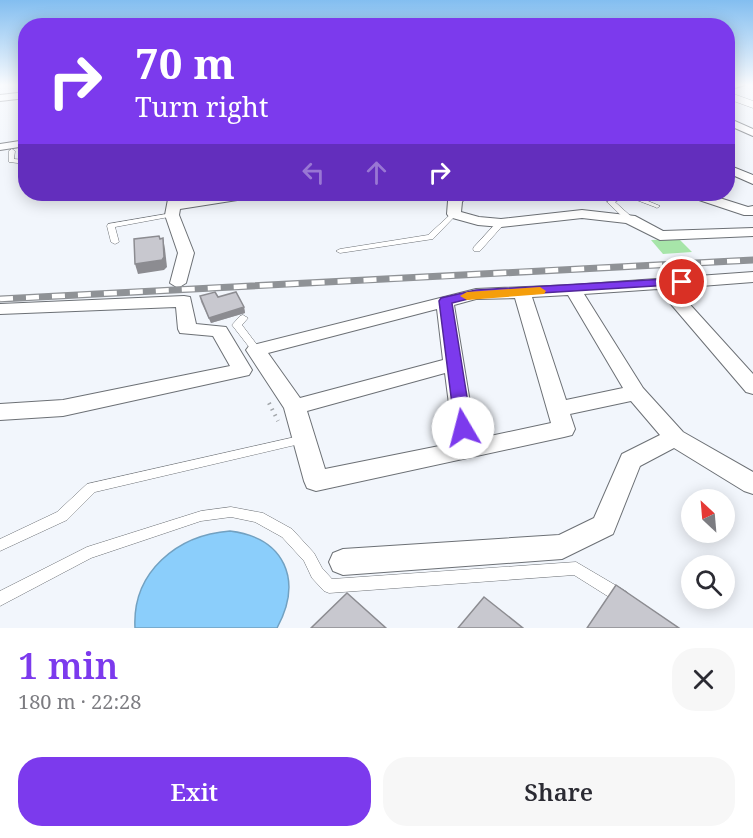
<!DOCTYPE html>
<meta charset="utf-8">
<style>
:root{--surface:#fff;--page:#f7f7f7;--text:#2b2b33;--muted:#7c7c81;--accent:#7c3aed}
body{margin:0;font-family:"Noto Serif",serif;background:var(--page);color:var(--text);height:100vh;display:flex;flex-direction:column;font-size:22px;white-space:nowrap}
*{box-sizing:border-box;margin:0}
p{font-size:20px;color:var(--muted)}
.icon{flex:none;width:33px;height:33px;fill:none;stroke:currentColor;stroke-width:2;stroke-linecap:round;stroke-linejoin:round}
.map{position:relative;height:628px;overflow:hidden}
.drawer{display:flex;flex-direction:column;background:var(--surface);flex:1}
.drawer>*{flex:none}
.banner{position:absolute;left:18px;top:18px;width:717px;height:183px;border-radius:24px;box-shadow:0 3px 15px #0003;background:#7c3aed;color:#fff;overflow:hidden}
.needle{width:39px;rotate:334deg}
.controls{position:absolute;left:681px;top:489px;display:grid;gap:12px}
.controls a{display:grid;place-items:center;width:54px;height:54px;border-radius:50%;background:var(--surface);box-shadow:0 3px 15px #0003;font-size:30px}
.pin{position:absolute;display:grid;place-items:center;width:51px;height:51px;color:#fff;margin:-26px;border:3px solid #fff;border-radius:50%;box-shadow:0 2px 6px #0007}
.me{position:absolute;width:66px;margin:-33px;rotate:352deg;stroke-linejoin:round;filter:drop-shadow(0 0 4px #0008)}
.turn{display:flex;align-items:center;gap:21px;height:126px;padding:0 18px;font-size:27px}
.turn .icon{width:78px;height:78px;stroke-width:2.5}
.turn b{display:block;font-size:42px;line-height:51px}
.lanes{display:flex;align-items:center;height:57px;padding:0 18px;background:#0003;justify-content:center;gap:30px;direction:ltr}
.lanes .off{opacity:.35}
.round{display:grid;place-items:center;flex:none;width:63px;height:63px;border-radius:24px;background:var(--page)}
.summary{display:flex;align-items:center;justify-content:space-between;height:102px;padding:0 18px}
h1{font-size:36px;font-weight:600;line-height:45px;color:var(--accent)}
.cta{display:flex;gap:12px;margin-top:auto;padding:12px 18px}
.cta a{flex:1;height:69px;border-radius:24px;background:var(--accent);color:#fff;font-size:24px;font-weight:600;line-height:69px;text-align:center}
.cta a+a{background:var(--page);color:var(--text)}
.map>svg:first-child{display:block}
</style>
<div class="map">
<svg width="753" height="628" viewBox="0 0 753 628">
<rect width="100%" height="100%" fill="#f2f6fc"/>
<path fill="#a7e5a9" d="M679,239L692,252L663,254L651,240Z"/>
<path fill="#8bcefb" stroke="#72a1c1" stroke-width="1.5" d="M230,531C285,538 303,580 277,628H135C132,572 177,535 230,531Z"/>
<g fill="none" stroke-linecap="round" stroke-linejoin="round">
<defs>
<g id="service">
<path d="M25,118L26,144L23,146L20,144L22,120Z"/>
<path d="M12,149L15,151L14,159L26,160V164L9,162V151Z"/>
<path d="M622,194H631L660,206L657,208L655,207L626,196L615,202L634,219L633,221H627L607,202Z"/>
<path d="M454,212L458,214L456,215L433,239L340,253L336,251L340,249L428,235L452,213Z"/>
<path d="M172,213L176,215L174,216L115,227L119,242L115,244L111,242L107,226L108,224Z"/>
<path d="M498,221H504L505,223L480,251H474L473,249L474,247Z"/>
<path d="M243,315L248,318L242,325L261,350L259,352H253L232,325L240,316Z"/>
<path d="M304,435L308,436L310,439L308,442L95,492L67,520L0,551V539L57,512L87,484Z"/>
<path d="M231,507L263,513L292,529L314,553L322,568L332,579L576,562L627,592L629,597L627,602L622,604L617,602L574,575L329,593L324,591L312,578L304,561L282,537L255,522L231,517L201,521L91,558L0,606V591L87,547L201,511Z"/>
</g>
<g id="minor">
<path d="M728,85H745L728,90Z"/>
<path d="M26,92V98L0,101V95Z"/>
<path d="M728,118L753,129V136L728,125Z"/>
<path d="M26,140V146L0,150V144Z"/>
<path d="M728,165L753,175V184L728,173Z"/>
<path d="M169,194H182L181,201L228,194H257L250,198L180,209L179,215L194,253L186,283L178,288L170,283L178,253L165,215Z"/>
<path d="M454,194H467L462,202L461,212L479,217L501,219L582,210L635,216L663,231L753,228V236L660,240L626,223L582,218L501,227L478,225L449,217L447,214L448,201Z"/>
<path d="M688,194H707L748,207L753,206V215H744L690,197Z"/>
<path d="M753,272V282L675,288L753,374V394L746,392L658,289L584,294L643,388L683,432L753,472V494L744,491L674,448L640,466L613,534L562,559L343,575L333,571L329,562L333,553L343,549L559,535L594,518L622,454L660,435L631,401L570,414L575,429L572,435L564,437L316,491L307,488L304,481L284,408L246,350L249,346L476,289L573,285ZM568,295L623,388L566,400L532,297ZM515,298L551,423L476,439L454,305L476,299ZM437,309L443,360L300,398L268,353ZM445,373L454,443L325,469L307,411Z"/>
<path d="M184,296L190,297L196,324L226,327L252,370L249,375L63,416L0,420V404L63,400L230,366L213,336L180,333L178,329L176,307L0,314V304Z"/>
</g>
<path id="tertiary" d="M728,92L753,101V108L728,99Z"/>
</defs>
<use href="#service" stroke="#6c7075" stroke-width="1"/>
<use href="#minor" stroke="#6c7075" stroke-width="2"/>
<use href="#tertiary" stroke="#6c7075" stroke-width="1"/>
<path stroke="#a1a5a9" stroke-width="4" stroke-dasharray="1.5 5" stroke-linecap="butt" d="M269,403L278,421"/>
<use href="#service" fill="#fff" fill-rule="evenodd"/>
<use href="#minor" fill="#fff" fill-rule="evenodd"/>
<use href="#tertiary" fill="#fff" fill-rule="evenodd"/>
<defs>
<path id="rail" d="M0,299L753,260"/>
</defs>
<use href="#rail" stroke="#8f9296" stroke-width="7"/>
<use href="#rail" stroke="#fff" stroke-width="4.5" stroke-dasharray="13" stroke-linecap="butt"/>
</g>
<path fill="#acacb2" d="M200,296L218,297L244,307L245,313L211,323L201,302Z"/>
<g fill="#8c8c91">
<path d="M163,238L165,249L167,267L164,270L138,274L135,264Z"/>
<path d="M244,307L245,313L211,323L209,318Z"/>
</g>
<g fill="#c8c8cf" stroke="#8c8c91" stroke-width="1.5">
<path d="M159,236L160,239L163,238L164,257L162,260L135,264L134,239Z"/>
<path d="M215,292L218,297L236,292L244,307L209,318L200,296Z"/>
<path d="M616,585L679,628H587Z"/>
<path d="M347,593L386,628H311Z"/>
<path d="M484,597L523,628H458Z"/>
</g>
<linearGradient id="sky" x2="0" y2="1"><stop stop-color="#83bef0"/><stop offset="0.49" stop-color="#f9fbfe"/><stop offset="1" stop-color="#f9fbfe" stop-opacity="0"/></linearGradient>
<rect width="753" height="173" fill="url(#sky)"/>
<path fill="#7c3aed" stroke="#51269a" stroke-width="1.5" d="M682,278L689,282L687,284L476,297L452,303L472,428L469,433L463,434L457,433L455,428L439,301L441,298L476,290Z"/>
<path fill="#f59e0b" d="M540,287L546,291L544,294L467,300L460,296L467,292Z"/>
</svg>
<div class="controls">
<a><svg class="needle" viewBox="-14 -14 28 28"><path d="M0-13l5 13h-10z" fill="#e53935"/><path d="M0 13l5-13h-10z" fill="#7c7c81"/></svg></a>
<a><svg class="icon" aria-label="search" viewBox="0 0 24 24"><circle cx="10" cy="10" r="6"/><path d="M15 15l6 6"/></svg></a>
</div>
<div class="pin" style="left:682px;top:282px;background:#d93025"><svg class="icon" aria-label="arrive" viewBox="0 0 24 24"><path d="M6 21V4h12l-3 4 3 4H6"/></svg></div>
<svg class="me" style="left:463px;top:428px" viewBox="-20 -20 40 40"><circle r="19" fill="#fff"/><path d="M0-13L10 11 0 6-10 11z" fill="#7c3aed"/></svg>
<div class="banner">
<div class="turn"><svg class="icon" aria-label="right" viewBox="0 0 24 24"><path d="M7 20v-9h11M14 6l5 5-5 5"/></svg><div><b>70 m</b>Turn right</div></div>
<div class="lanes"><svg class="icon off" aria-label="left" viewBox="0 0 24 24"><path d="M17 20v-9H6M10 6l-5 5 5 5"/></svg><svg class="icon off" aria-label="ahead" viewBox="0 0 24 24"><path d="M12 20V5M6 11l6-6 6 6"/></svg><svg class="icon" aria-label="right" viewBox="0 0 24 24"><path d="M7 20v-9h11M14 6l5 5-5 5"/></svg></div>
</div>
</div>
<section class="drawer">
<div class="summary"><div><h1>1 min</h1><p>180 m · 22:28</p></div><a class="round"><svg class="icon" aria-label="close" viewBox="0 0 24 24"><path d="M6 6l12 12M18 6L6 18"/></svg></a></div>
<div class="cta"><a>Exit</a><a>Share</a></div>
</section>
